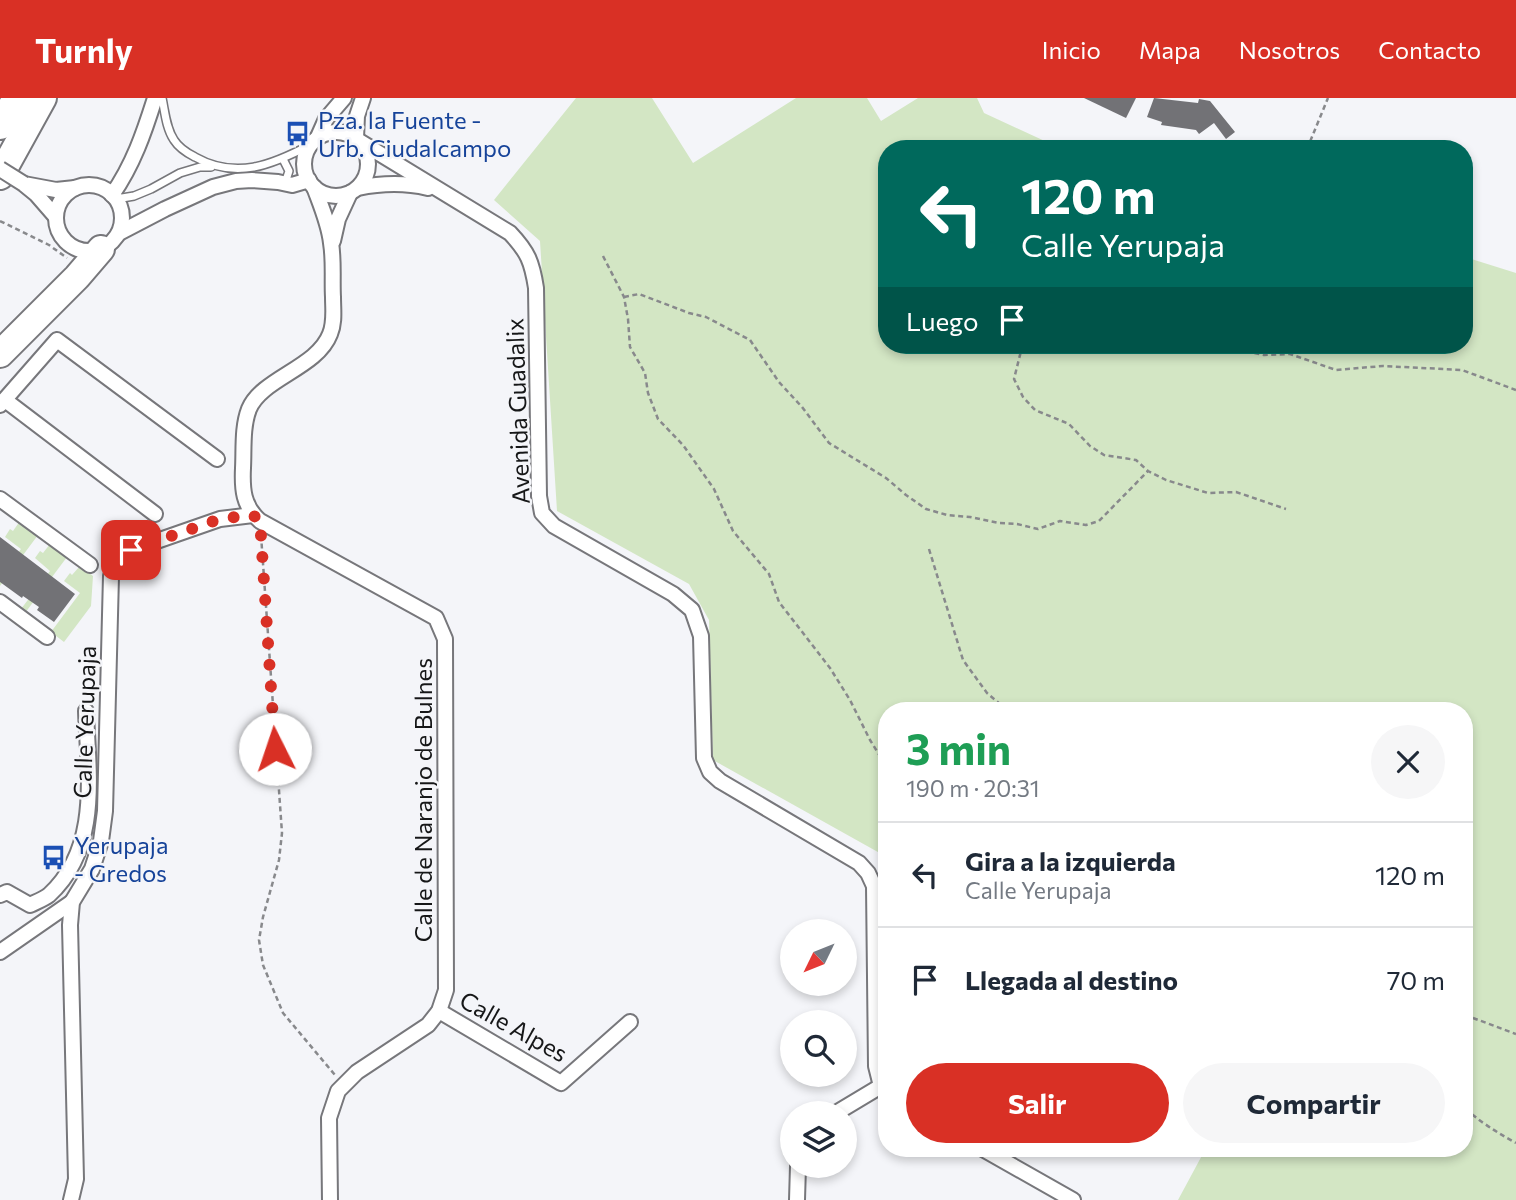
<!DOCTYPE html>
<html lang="es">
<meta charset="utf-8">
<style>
:root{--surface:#fff;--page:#f6f6f7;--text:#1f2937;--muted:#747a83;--line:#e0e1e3;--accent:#d93025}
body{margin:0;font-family:Commissioner,sans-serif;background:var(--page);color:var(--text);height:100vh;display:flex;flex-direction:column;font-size:26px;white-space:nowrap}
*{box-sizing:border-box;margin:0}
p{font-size:23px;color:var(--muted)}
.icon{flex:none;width:38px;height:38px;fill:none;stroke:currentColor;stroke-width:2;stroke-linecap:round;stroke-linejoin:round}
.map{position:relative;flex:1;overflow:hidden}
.side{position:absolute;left:878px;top:604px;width:595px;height:455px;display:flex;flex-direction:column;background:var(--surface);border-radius:28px;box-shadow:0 4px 10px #0003}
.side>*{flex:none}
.guide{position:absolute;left:878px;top:42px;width:595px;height:214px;border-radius:28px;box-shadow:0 4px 10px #0003;background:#00695c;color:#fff;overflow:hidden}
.needle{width:46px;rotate:227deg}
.fabs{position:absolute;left:780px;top:821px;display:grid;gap:14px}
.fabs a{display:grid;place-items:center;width:77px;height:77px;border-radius:50%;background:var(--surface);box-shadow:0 4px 10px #0003;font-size:35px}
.pin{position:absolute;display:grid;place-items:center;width:60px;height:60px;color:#fff;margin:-30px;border-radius:14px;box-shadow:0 4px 10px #0006}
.me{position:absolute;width:77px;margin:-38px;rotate:356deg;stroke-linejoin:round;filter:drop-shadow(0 0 5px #0008)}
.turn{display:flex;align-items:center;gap:24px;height:147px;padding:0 28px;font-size:32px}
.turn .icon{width:91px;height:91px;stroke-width:2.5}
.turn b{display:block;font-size:49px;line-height:60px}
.then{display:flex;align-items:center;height:66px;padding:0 28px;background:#0003;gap:14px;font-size:26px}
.round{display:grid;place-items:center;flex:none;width:74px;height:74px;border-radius:37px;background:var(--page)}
.overview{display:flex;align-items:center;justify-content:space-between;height:119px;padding:0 28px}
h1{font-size:42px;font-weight:700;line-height:52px;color:#1e9e55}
.button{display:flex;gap:14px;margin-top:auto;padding:14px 28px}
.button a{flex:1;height:80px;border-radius:42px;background:var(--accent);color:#fff;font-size:28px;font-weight:700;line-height:80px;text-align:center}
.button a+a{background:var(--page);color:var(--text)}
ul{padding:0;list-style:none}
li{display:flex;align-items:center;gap:21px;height:105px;padding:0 28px;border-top:2px solid var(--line)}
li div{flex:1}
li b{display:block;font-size:26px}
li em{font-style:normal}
header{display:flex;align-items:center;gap:42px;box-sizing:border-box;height:98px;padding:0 35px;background:var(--accent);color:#fff}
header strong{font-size:33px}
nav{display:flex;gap:38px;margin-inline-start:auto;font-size:24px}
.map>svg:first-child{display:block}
</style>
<header>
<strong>Turnly</strong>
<nav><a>Inicio</a><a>Mapa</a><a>Nosotros</a><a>Contacto</a></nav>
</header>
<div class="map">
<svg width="1516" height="1102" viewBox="0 0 1516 1102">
<rect width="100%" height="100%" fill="#f4f5f9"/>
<g fill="#d3e6c4">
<path d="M576,0H652L693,65L796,0H867L881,23L918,0H977L984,15L1062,51H887V247H1465V159L1516,175V1102H1178L1206,1050H1465V612H887V764L885,758L713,662L709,522L689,486L557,413L540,143L494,102Z"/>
<path d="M20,423L38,437L0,488V479L21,451L5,439L10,431L13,433Z"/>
<path d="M50,446L67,459L25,515L21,511L50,473L35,460L40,453L43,455Z"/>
<path d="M80,468L93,478L91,508L64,544L51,534L80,495L64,483L70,475L72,477Z"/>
</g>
<g fill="#727276">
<path d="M1084,0H1136L1126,20Z"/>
<path d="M1154,0L1198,5L1199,1L1210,3L1235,34L1226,41L1214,25L1199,36L1196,32L1161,27L1162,24L1147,19Z"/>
<path d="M0,439L75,496L54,524L37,512L39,509L23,498L22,500L0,484Z"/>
</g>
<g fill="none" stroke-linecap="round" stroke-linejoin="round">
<defs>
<g id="service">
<path d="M162,0C165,14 166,30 174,42C179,50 187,55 195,59C236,82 272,67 310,47"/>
<path d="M283,61L289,73L285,85"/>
<path d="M116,101L134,98L151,91L180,75L200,69H211"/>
</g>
<g id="minor">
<circle cx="336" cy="66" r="32"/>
<path d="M318,39L326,21L344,0"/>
<path d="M356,40L357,18L363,0"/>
<path d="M359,43L510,135C528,154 532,164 536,190L539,398L542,415L554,428L673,496L692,512L701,538L704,660L710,674L720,683L859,765L868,775L874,788L876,968L881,988L887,994"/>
<path d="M24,86L56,92L75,90"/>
<path d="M25,87L36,96L56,119"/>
<circle cx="89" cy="120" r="33"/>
<path d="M314,89C321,108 329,126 331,145C334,163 332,182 333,199C333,212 335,224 330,236C317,270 262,280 249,311C242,329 244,351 243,370C242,391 243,408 260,423L436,520L445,541L446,892L439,913L428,927L357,974L338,993L329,1020L330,1102"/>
<path d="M358,90C382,85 403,84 428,90"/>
<path d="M112,97C133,67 144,35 155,0"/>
<path d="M119,135L165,111L213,89L236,83L252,82L278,84L292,87L309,82"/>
<path d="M333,143L338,121L350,95"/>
<path d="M5,302L155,416"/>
<path d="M0,307L57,242L217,361"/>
<path d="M0,401L90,467"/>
<path d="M0,504L47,539"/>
<path d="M0,797L7,794L30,807C36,804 44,801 49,797C101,749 88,676 86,613"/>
<path d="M0,854L72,804"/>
<path d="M439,913L561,985L630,924"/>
<path d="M836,1015L881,988"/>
<path d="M981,1050L1073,1102"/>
<path d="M71,1102L76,1081L70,827L72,804L92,771L101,743L105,713L111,478L119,463L131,452L220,421L253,417"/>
<path d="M797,1102L798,1068"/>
</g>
<g id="motorway">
<path d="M0,28L16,0"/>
<path d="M0,78L43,0"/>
<path d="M0,256L77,179L101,151"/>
</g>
</defs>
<use href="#service" stroke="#77777b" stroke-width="10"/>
<use href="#minor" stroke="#77777b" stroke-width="18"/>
<use href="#motorway" stroke="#77777b" stroke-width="30"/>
<g stroke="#88898c" stroke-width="2.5" stroke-dasharray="5 3.5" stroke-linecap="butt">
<path d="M1307,51L1328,0"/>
<path d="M0,123L49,147L67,160"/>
<path d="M603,158L624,199L628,221L630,249L645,275L648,295L658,321L683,347L714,391L733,433L769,476L779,504L830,570L850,602L870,642L883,663L887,667"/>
<path d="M624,199L639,196L689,215L706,219L750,242L779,284L802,309L829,345L886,380L906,397L926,411L947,417L970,419L999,425L1017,426L1038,431L1060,423L1086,427L1099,423L1148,373"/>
<path d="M1021,247L1022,249L1014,281L1023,299L1035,312L1069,326L1090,348L1104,357L1136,362L1148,373L1166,382L1208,395L1236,394L1286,411"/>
<path d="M1187,247L1234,251L1264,257L1290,256L1336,272L1383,268L1462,272L1516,292"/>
<path d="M261,437L282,735L279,762L263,819L259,842L263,867L283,915L335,977"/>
<path d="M929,451L963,562L987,595L1007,612"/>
<path d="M1465,917L1516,936"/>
<path d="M1465,1012C1473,1016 1477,1021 1485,1026C1495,1033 1505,1039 1516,1045"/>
</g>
<use href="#service" stroke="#fff" stroke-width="7"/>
<use href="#minor" stroke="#fff" stroke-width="14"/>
<use href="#motorway" stroke="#fff" stroke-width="26"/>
<defs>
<path id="minor-bridge" d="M0,71L24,86"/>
</defs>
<use href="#minor-bridge" stroke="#77777b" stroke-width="18" stroke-linecap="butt"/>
<use href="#minor-bridge" stroke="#fff" stroke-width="14"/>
</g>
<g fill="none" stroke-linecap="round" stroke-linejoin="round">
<path stroke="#d93025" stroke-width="12" stroke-dasharray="0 21.6" d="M131,452L220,421L253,417L260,423L275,651"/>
</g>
<defs>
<symbol id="bus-bare" viewBox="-9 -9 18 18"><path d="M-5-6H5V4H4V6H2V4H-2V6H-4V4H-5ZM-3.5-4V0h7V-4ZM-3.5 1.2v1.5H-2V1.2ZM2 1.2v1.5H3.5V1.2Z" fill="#1a4fb4" stroke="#f4f5f9" stroke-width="2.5" paint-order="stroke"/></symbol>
</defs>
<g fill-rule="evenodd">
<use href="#bus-bare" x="280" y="18" width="35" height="35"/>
<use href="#bus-bare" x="36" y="742" width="35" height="35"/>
</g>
<g text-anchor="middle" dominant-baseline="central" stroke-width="5" stroke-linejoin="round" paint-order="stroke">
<g font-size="24" fill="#164399" stroke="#f4f5f9" text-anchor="start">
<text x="318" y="21">Pza. la Fuente -<tspan x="318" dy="28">Urb. Ciudalcampo</tspan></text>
<text x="74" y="746">Yerupaja<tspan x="74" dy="28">- Gredos</tspan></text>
</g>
<g font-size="24" fill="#161718" stroke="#f4f5f9">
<text transform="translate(517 313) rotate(-92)">Avenida Guadalix</text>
<text transform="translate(84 624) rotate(-88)">Calle Yerupaja</text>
<text transform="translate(422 702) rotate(-90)">Calle de Naranjo de Bulnes</text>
<text transform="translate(514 928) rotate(29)">Calle Alpes</text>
</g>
</g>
</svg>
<div class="fabs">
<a><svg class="needle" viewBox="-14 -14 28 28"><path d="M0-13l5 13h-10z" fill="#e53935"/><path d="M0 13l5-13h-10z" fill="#747a83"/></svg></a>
<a><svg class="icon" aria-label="search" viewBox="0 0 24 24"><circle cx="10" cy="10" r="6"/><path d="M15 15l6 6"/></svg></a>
<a><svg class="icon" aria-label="layers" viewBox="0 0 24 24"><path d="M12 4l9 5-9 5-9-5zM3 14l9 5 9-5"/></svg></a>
</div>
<div class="pin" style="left:131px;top:452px;background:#d93025"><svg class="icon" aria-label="arrive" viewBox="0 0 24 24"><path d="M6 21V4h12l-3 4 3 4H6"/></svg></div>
<svg class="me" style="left:275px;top:651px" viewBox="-20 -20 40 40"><circle r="19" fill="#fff"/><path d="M0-13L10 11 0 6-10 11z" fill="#d93025"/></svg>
<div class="guide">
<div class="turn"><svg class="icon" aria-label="left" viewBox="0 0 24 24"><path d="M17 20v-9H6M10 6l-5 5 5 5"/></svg><div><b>120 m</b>Calle Yerupaja</div></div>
<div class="then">Luego<svg class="icon" aria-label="arrive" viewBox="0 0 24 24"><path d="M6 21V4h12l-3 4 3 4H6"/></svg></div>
</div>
<section class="side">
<div class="overview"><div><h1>3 min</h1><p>190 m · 20:31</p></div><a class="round"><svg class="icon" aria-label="close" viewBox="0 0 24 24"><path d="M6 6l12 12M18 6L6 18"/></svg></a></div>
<ul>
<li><svg class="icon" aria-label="left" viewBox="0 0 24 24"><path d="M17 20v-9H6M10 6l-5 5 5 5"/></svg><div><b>Gira a la izquierda</b><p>Calle Yerupaja</p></div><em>120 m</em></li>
<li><svg class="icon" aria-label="arrive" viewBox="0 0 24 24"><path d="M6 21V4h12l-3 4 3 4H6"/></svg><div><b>Llegada al destino</b></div><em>70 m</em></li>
</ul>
<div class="button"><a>Salir</a><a>Compartir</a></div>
</section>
</div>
